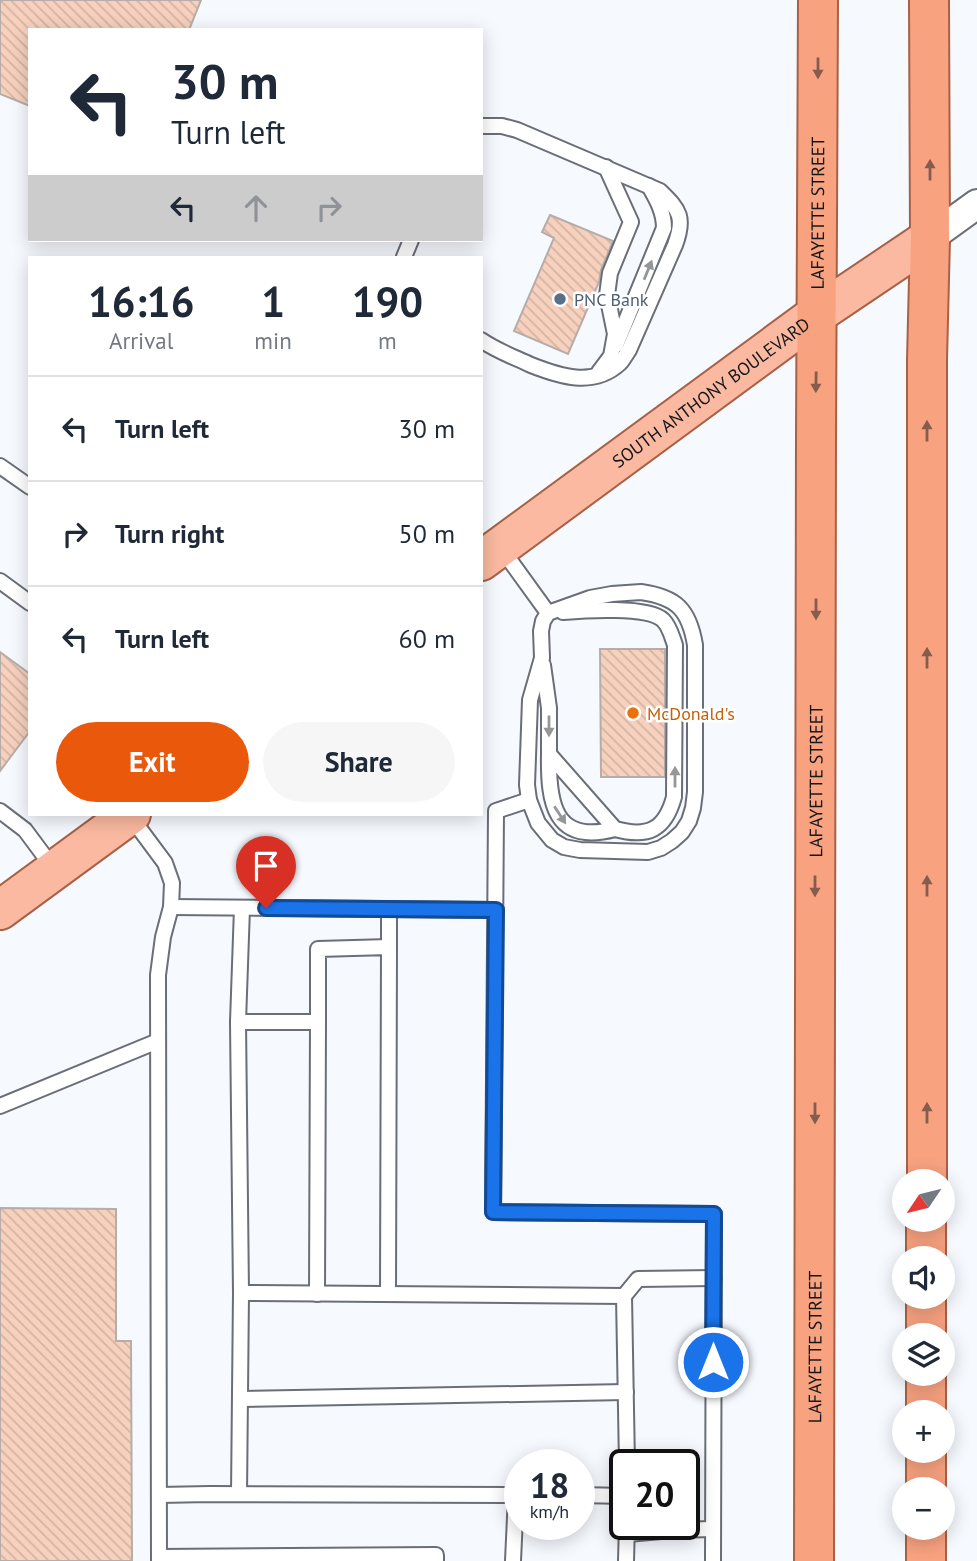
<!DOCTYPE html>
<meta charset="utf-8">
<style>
:root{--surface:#fff;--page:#f6f6f7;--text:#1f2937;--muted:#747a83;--line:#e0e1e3;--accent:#ea580c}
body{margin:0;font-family:"PT Sans",sans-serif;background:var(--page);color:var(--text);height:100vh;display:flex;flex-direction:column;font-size:26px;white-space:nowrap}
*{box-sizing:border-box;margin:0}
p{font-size:23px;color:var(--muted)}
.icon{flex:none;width:38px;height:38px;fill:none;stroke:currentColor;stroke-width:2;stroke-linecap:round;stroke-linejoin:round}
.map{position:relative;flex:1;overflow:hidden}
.panel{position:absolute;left:28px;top:256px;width:455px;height:560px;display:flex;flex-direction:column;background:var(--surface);border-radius:0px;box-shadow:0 4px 18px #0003}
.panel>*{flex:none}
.guide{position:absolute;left:28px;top:28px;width:455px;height:214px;border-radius:0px;box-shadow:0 4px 18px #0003;background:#fff;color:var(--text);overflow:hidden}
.needle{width:46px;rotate:235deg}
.fabs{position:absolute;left:892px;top:1169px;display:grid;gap:14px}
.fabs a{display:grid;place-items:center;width:63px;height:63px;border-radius:50%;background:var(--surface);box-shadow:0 4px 18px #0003;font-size:35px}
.speed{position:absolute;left:504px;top:1449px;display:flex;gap:14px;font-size:35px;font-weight:700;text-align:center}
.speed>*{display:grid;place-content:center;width:91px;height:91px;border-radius:50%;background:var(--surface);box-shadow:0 4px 18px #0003;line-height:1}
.speed small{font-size:18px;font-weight:400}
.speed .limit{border:4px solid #111;border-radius:10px;background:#fff;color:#111}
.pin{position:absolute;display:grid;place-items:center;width:60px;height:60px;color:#fff;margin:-72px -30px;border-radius:50% 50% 50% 0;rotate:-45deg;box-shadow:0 0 7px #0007}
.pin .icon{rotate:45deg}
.me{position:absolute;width:77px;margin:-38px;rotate:0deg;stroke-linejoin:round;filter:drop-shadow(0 0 5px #0008)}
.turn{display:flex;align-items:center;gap:24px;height:147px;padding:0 28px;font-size:32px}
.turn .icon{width:91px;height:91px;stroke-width:2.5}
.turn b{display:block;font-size:49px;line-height:60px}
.lanes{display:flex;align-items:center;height:66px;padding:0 28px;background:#0003;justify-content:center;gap:35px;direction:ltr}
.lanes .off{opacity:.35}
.eta{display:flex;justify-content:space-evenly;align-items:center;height:119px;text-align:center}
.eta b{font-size:42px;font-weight:800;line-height:49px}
.action{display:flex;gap:14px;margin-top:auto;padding:14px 28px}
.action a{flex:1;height:80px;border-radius:42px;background:var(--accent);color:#fff;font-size:28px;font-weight:800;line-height:80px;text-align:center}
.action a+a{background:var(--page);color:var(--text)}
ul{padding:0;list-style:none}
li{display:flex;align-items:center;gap:21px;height:105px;padding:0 28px;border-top:2px solid var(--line)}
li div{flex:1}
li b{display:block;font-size:26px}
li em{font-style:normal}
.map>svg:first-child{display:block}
</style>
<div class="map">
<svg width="977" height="1561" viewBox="0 0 977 1561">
<defs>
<pattern id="building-back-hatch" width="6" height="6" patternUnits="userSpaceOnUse" patternTransform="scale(1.75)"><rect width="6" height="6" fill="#f7d1be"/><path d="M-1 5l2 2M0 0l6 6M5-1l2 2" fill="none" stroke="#d3b3a3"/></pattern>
</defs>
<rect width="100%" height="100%" fill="#f6f9fe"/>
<g fill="url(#building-back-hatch)" stroke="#b7ada8" stroke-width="2">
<path d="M0,0H201L189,30H30V106L0,94Z"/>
<path d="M550,215L613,241L601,270L599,282L568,354L514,331L554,238L542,232Z"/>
<path d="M600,649H665V777H601Z"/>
<path d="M0,652L30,674V731L0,771Z"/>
<path d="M0,1208L116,1209V1341H131L132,1561H0Z"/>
</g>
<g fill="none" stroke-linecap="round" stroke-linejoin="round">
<defs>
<g id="service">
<path d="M481,126H502L517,130L660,191C680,210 685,218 675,245L629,350C626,354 623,360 620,363C593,388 559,376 531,365C514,357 497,351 481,340"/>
<path d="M404,257L411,240"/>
<path d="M616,345L664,228C664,212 657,200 649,186"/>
<path d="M599,372L611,356L615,334L607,295L610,273L631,222L606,167"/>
<path d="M0,466L30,487"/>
<path d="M501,548L548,613"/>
<path d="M0,581L30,603"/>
<path d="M641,592C676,597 689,609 695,645V792L693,808L689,821L682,832L672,841L661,848L648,852L580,850L564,847L552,840L538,823L529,800L527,785L530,700L542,658L541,631L543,621L548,613L590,598L612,594Z"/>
<path d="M543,665L549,708V754L615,829C648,838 665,830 674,797L675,645C672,637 670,627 663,620C648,606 585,610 563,612"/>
<path d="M549,754C548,803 554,845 615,829"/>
<path d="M529,800L496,811L493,1212L714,1214L713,1561"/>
<path d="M0,811L25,830L54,869"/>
<path d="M130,816L165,863L172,883L171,907L163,937L158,975L159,1561"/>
<path d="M171,907L496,910"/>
<path d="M389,947V909"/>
<path d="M238,1022L242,908"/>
<path d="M318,1022V949L389,947L388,1294"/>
<path d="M0,1106L158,1041"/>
<path d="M241,1293L238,1022H318L317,1294"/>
<path d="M624,1296L638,1279L714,1278"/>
<path d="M240,1399L626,1392"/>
<path d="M239,1494L241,1293L624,1296L627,1465"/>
<path d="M159,1495L210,1494L520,1495"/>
<path d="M579,1495L625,1496"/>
<path d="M627,1534L673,1530L713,1529"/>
<path d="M159,1557L436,1555V1561"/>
<path d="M513,1561L516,1495"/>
<path d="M626,1561L627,1524"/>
</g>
<path id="minor" d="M930,238L977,204"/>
<g id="primary">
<path id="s1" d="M481,561L817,314L930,238"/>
<path d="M0,910L131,814"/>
</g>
<g id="trunk">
<path d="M927,1181V360L930,238L929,0"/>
<path d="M926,1258V1220"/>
<path d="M926,1335V1297"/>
<path d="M926,1412V1374"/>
<path d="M926,1489V1451"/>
<path id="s2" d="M814,1561L816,438L818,0"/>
<path d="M926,1561V1528"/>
</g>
</defs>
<use href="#service" stroke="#6a6e76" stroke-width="18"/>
<use href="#minor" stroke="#6a6e76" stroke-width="32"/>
<use href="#primary" stroke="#a76147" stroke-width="42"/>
<use href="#trunk" stroke="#a76147" stroke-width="42"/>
<use href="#service" stroke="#fff" stroke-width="14"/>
<use href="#minor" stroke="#fff" stroke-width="28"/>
<use href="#primary" stroke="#fab9a0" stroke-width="38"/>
<use href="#trunk" stroke="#f8a280" stroke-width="38"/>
</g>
<defs><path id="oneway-solid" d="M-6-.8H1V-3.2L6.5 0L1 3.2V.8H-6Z" transform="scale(1.75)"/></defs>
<g fill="#865c4c">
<use href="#oneway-solid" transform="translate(818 68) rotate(90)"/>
<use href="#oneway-solid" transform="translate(930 170) rotate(-90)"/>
<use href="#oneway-solid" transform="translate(816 382) rotate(91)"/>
<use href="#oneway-solid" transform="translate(927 431) rotate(-90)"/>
<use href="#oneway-solid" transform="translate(816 609) rotate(90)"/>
<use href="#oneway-solid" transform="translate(927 658) rotate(-90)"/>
<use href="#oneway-solid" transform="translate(815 886) rotate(90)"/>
<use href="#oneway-solid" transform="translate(927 886) rotate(-90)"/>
<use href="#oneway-solid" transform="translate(815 1113) rotate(90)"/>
<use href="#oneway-solid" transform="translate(927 1113) rotate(-90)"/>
</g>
<g fill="#959698">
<use href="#oneway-solid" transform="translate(648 270) rotate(-68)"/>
<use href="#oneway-solid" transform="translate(549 726) rotate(90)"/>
<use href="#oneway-solid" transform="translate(675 777) rotate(-90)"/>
<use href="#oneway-solid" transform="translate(560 815) rotate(57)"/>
</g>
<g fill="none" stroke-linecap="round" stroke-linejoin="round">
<defs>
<path id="route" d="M266,908L496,910L493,1212L714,1214L713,1362"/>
</defs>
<use href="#route" stroke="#114b97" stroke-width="18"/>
<use href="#route" stroke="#1a73e8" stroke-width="12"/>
</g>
<circle fill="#5c6f8a" stroke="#fff" stroke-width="2.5" cx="560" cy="299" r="7"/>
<circle fill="#e8710a" stroke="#fff" stroke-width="2.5" cx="633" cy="713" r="7"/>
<g text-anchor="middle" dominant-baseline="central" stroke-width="5" stroke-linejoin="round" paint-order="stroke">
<g font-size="18" fill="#141619" stroke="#fff">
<text stroke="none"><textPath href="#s2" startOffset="1348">LAFAYETTE STREET</textPath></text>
<text stroke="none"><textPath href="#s1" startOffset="285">SOUTH ANTHONY BOULEVARD</textPath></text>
<text stroke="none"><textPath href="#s2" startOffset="780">LAFAYETTE STREET</textPath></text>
<text stroke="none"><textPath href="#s2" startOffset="214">LAFAYETTE STREET</textPath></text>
</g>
<g font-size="18" fill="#4e5e75" stroke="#fff" text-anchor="start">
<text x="574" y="299">PNC Bank</text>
</g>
<g font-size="18" fill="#c56008" stroke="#fff" text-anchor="start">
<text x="647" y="713">McDonald's</text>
</g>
</g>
</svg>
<div class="fabs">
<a><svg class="needle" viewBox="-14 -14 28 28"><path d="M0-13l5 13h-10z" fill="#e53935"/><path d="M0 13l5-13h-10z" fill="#747a83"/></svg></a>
<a><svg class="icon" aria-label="sound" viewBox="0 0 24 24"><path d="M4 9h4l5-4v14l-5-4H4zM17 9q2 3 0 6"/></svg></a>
<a><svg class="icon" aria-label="layers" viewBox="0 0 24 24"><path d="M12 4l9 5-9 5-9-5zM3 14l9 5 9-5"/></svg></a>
<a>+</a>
<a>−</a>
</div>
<div class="speed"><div>18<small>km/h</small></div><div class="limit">20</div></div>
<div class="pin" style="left:266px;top:908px;background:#d93025"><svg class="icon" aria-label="arrive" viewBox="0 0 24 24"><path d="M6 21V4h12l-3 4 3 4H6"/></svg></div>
<svg class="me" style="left:713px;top:1362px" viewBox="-20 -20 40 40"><circle r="17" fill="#1a73e8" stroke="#fff" stroke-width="3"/><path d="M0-11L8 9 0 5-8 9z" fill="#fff"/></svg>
<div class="guide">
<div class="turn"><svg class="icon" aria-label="left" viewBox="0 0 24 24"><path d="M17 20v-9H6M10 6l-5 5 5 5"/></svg><div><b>30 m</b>Turn left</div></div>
<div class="lanes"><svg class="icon" aria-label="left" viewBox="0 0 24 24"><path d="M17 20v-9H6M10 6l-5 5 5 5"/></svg><svg class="icon off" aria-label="ahead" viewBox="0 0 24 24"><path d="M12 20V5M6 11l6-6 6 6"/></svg><svg class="icon off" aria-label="right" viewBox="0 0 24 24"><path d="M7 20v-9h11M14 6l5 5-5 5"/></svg></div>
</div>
<section class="panel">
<div class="eta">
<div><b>16:16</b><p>Arrival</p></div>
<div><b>1</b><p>min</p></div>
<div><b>190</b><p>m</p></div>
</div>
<ul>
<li><svg class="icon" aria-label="left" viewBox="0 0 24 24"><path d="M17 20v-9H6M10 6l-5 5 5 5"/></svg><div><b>Turn left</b></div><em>30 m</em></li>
<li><svg class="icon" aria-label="right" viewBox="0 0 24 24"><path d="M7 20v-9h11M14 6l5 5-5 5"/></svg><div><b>Turn right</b></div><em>50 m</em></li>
<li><svg class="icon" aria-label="left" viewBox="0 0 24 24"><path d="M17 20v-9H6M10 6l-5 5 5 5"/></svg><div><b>Turn left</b></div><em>60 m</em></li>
</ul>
<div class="action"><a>Exit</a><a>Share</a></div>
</section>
</div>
